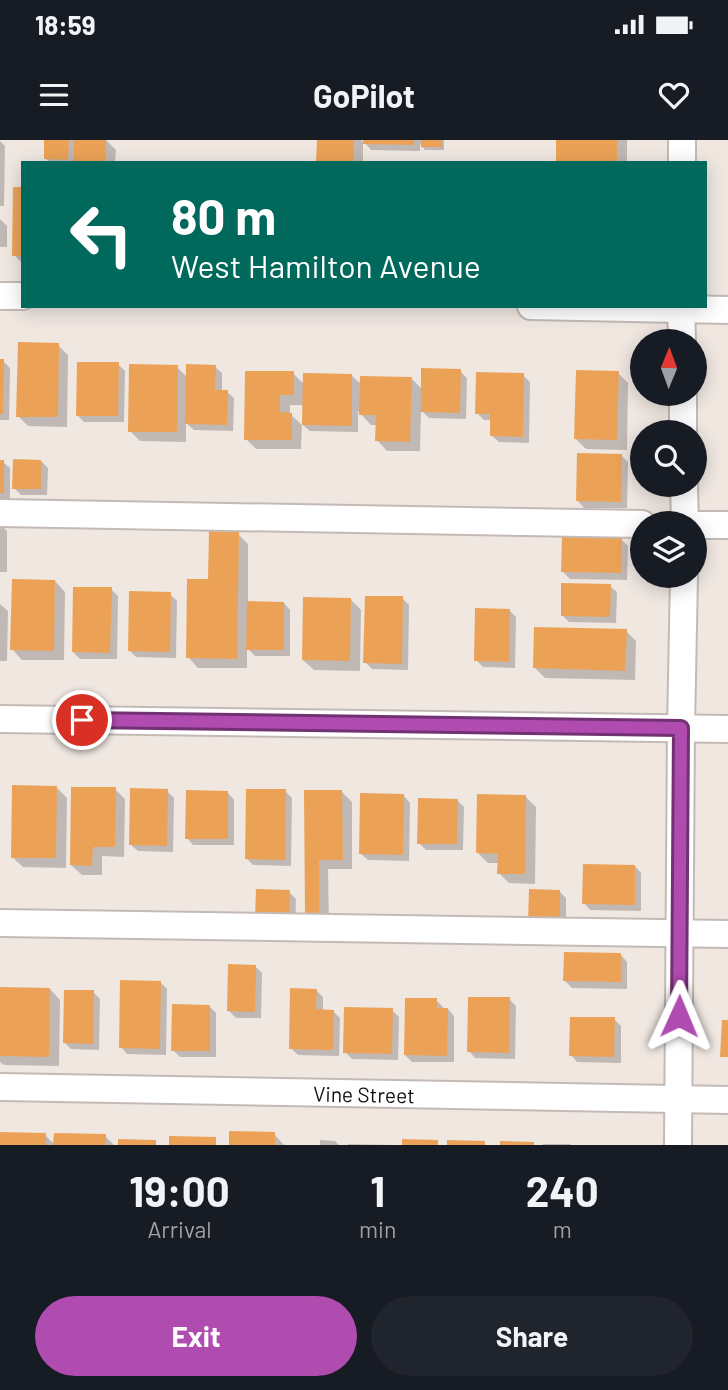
<!DOCTYPE html>
<style>
:root{--surface:#171b24;--page:#20242c;--text:#f1f3f6;--muted:#9ea1a6;--accent:#b04bb0}
body{margin:0;font-family:Barlow,sans-serif;background:var(--page);color:var(--text);height:100vh;display:flex;flex-direction:column;font-size:26px;white-space:nowrap}
*{box-sizing:border-box;margin:0}
p{font-size:23px;color:var(--muted)}
.icon{flex:none;width:38px;height:38px;fill:none;stroke:currentColor;stroke-width:2;stroke-linecap:round;stroke-linejoin:round}
.map{position:relative;height:1005px;overflow:hidden}
.sheet{display:flex;flex-direction:column;background:var(--surface);flex:1}
.sheet>*{flex:none}
.hud{position:absolute;left:21px;top:21px;width:686px;height:147px;border-radius:0px;box-shadow:0 4px 18px #0003;background:#00695c;color:#fff;overflow:hidden}
.needle{width:46px;rotate:1deg}
.buttons{position:absolute;left:630px;top:189px;display:grid;gap:14px}
.buttons a{display:grid;place-items:center;width:77px;height:77px;border-radius:50%;background:var(--surface);box-shadow:0 4px 18px #0003;font-size:35px}
.pin{position:absolute;display:grid;place-items:center;width:60px;height:60px;color:#fff;margin:-30px;border:4px solid #fff;border-radius:50%;box-shadow:0 2px 7px #0007}
.me{position:absolute;width:77px;margin:-38px;rotate:1deg;stroke-linejoin:round;filter:drop-shadow(0 0 5px #0008)}
.turn{display:flex;align-items:center;gap:24px;height:147px;padding:0 35px;font-size:32px}
.turn .icon{width:91px;height:91px;stroke-width:2.5}
.turn b{display:block;font-size:49px;line-height:60px}
.eta{display:flex;justify-content:space-evenly;align-items:center;height:119px;text-align:center}
.eta b{font-size:42px;font-weight:700;line-height:49px}
.action{display:flex;gap:14px;margin-top:auto;padding:14px 35px}
.action a{flex:1;height:80px;border-radius:42px;background:var(--accent);color:#fff;font-size:28px;font-weight:700;line-height:80px;text-align:center}
.action a+a{background:var(--page);color:var(--text)}
.status{display:flex;justify-content:space-between;align-items:center;height:49px;padding:0 35px;background:var(--surface);direction:ltr}
.status svg{height:19px;fill:currentColor}
header{display:flex;justify-content:space-between;align-items:center;height:91px;padding:0 35px;background:var(--surface);font-size:32px;font-weight:700}
.map>svg:first-child{display:block}
</style>
<div class="status"><b>18:59</b><svg viewBox="0 0 49 12"><path d="M0 12V9h3v3zM5 12V6h3v6zM10 12V3h3v9zM15 12V0h3v12zM26 1h20v11H26zM47 4h2v5h-2z"/></svg></div>
<header><svg class="icon" aria-label="menu" viewBox="0 0 24 24"><path d="M4 6h16M4 12h16M4 18h16"/></svg>GoPilot<svg class="icon" aria-label="heart" viewBox="0 0 24 24"><path d="M12 20l-8-8c-3-5 5-10 8-4 3-6 11-1 8 4z"/></svg></header>
<div class="map">
<svg width="728" height="1005" viewBox="0 0 728 1005">
<rect width="100%" height="100%" fill="#f0e7e1"/>
<g fill="#0003">
<path d="M46,0H106L116,10L115,23H50L46,19Z"/>
<path d="M318,0H361L363,2V23H318Z"/>
<path d="M365,0H444V10H425L420,4V11L371,10L365,3Z"/>
<path d="M558,0H627V23H557Z"/>
<path d="M0,1L5,6L4,66H0Z"/>
<path d="M23,49V124L14,115Z"/>
<path d="M0,79L7,86V107H0Z"/>
<path d="M58,205L68,215L67,287L28,286L18,276Z"/>
<path d="M0,221H3L10,228L9,280H0Z"/>
<path d="M118,224L125,231L124,282H84L77,275Z"/>
<path d="M177,227L188,238L215,227L222,233V252H227L234,258L233,291L194,290L186,283V302L140,301L130,291Z"/>
<path d="M460,231L467,238L466,279L429,278L421,270L420,311H387L377,300V285H371L358,271V292L310,291L303,285L304,265H290V274L302,285L301,309H256L246,299L293,233L304,244L352,236L362,245L411,238L423,250Z"/>
<path d="M618,233L628,243L627,310L586,309L576,299Z"/>
<path d="M523,235L530,242L529,303L499,302L492,296V280H484L477,273Z"/>
<path d="M621,315L628,322L627,368H584L578,361Z"/>
<path d="M41,321L48,328L47,355H21L14,348Z"/>
<path d="M0,322H3L10,328V359H0Z"/>
<path d="M0,384L7,391V432H0Z"/>
<path d="M238,394L248,404V463H284L290,470V516H255L247,508V528H198L188,517L210,441Z"/>
<path d="M621,399L628,406L627,440L570,439L563,432Z"/>
<path d="M55,441L65,452L64,520H22L12,509Z"/>
<path d="M610,446L617,452L616,483L569,482L563,476Z"/>
<path d="M111,449L118,456L117,519H80L73,512Z"/>
<path d="M170,454L177,461L176,518L136,517L130,511Z"/>
<path d="M402,458L409,465L408,530L372,529L365,522Z"/>
<path d="M351,460L361,470L360,531L314,530L303,520Z"/>
<path d="M0,464L8,471L7,521H0Z"/>
<path d="M509,470L516,477L515,528L483,527L476,520Z"/>
<path d="M626,491L636,501L635,540L545,538L535,528Z"/>
<path d="M57,648L67,658L66,728L23,727L12,717Z"/>
<path d="M115,649L125,659L124,717L102,716V735H82L71,725Z"/>
<path d="M167,651L174,658L173,712L138,711L131,705Z"/>
<path d="M285,651L292,658L291,726L253,725L246,718Z"/>
<path d="M305,651H341L352,662V729H328L329,785H317Z"/>
<path d="M228,653L234,660V705H193L187,698Z"/>
<path d="M404,656L410,663L409,721L368,720L361,714Z"/>
<path d="M526,657L536,667L535,744L509,743L499,733V723H488L478,713Z"/>
<path d="M457,660L464,667L463,710H426L419,703Z"/>
<path d="M635,726L641,733V771L590,770L584,763Z"/>
<path d="M289,752L296,759L295,786L264,785Z"/>
<path d="M560,752L566,758V788L537,787Z"/>
<path d="M621,815L627,822V849L572,848L565,841Z"/>
<path d="M255,826L262,833L261,878H236L229,871Z"/>
<path d="M161,843L167,849L166,915L127,914L121,907Z"/>
<path d="M0,849H50L60,860L59,926L4,925L0,922Z"/>
<path d="M316,850L323,857V871H333L340,878L339,916L298,915L291,908Z"/>
<path d="M93,852L100,859L99,910L71,909L64,902Z"/>
<path d="M509,859L516,866L515,919L475,918L469,911Z"/>
<path d="M436,860L443,867V869H448L454,876V922H412L405,915Z"/>
<path d="M210,867L216,873V917H180L173,910Z"/>
<path d="M392,870L399,877L398,920L352,919L345,912Z"/>
<path d="M614,879L621,886V923L577,922L571,915Z"/>
<path d="M274,994L284,1005H230Z"/>
<path d="M45,995L55,1005L105,996L114,1005H1Z"/>
<path d="M320,1000L335,1001L339,1005H320Z"/>
<path d="M348,1004L392,1005H348Z"/>
<path d="M543,1004H570L571,1005H543Z"/>
</g>
<g fill="#eba257">
<path d="M44,0H69L68,20L44,19Z"/>
<path d="M74,0H106L105,23H73Z"/>
<path d="M317,0H354L353,23H316Z"/>
<path d="M363,0H414V5L363,4Z"/>
<rect x="421" y="0" width="21" height="7"/>
<rect x="556" y="0" width="61" height="23"/>
<path d="M13,47H23V116H12Z"/>
<path d="M18,202L59,203L58,277H16Z"/>
<path d="M0,219H4L3,274H0Z"/>
<path d="M77,222H119L118,276H76Z"/>
<path d="M129,224L178,225L177,292H128Z"/>
<path d="M186,224L216,225L215,250H228L227,285L185,284Z"/>
<path d="M421,228L461,229L460,273L421,272Z"/>
<path d="M576,230L619,231L617,300L574,299Z"/>
<path d="M245,231H294V255H280V272L292,273V300H244Z"/>
<path d="M476,232L524,233L523,297L490,296V274H475Z"/>
<path d="M303,233L352,234V286L302,285Z"/>
<path d="M360,236L412,237L410,302L375,301L376,275H359Z"/>
<path d="M577,313L622,314L621,362L576,361Z"/>
<path d="M13,319L41,320V349H12Z"/>
<rect x="0" y="320" width="4" height="33"/>
<path d="M209,391L239,392L237,519L186,518L187,439H208Z"/>
<path d="M562,396L622,397L621,433L561,432Z"/>
<path d="M12,439L55,440L54,511L10,510Z"/>
<path d="M561,443L611,444L610,477L561,476Z"/>
<path d="M73,447H112L110,513L72,512Z"/>
<path d="M129,451L171,452L170,512L128,511Z"/>
<path d="M365,456H403L402,524L363,523Z"/>
<path d="M303,457L351,458L350,521L302,520Z"/>
<path d="M247,461L284,462V510H246Z"/>
<path d="M475,468L510,469L509,522L474,521Z"/>
<path d="M534,487L627,489L625,531L533,528Z"/>
<path d="M12,645L57,646L56,718H11Z"/>
<path d="M71,647H116L115,707H93L92,726L70,725Z"/>
<path d="M130,648L168,649L167,706L129,705Z"/>
<path d="M246,649H286L285,720L245,719Z"/>
<path d="M186,650L228,651V699H185Z"/>
<path d="M304,650H342L343,720H319V775H305Z"/>
<path d="M360,653L404,654L403,715L359,714Z"/>
<path d="M477,654L526,655L525,734H497L498,714L476,713Z"/>
<path d="M418,658L458,659L457,704H417Z"/>
<path d="M583,724L635,725V765L582,764Z"/>
<path d="M256,749L290,750L289,780L255,779Z"/>
<path d="M529,749L560,750V782L528,781Z"/>
<path d="M564,812L621,813V842L563,841Z"/>
<path d="M228,824L256,825L255,872L227,871Z"/>
<path d="M120,840L161,841L160,909L119,908Z"/>
<path d="M0,847L50,848L49,917L0,916Z"/>
<path d="M290,848L317,849L316,869L334,870L333,910L289,909Z"/>
<path d="M64,850H94L93,904L63,903Z"/>
<path d="M468,857H510L509,913L467,912Z"/>
<path d="M405,858H437V868H448L447,916L404,915Z"/>
<path d="M172,864L210,865V911H171Z"/>
<path d="M344,867L393,868L392,914L343,913Z"/>
<path d="M570,877H615L614,917L569,916Z"/>
<path d="M722,880H728V917H720Z"/>
<path d="M229,991L275,992V1005H229Z"/>
<path d="M0,992L46,993V1005H0Z"/>
<path d="M54,993L106,994V1005H53Z"/>
<path d="M169,996L216,997V1005H169Z"/>
<path d="M118,999L156,1000V1005H118Z"/>
<path d="M402,999L438,1000V1005H402Z"/>
<path d="M447,1000L485,1001V1005H447Z"/>
<path d="M500,1001L534,1002V1005H500Z"/>
</g>
<g fill="none" stroke-linecap="round" stroke-linejoin="round">
<defs>
<g id="minor">
<path d="M682,23V0"/>
<path d="M0,156H23"/>
<path d="M531,166L728,170"/>
<path d="M681,166L682,201"/>
<path d="M683,254V292"/>
<path d="M684,345L685,383"/>
<path d="M0,373L642,384"/>
<path d="M695,385H728"/>
<path d="M0,579L728,589"/>
<path d="M0,783L728,794"/>
<path id="s1" d="M0,947L728,960"/>
<path d="M678,1005L681,588L684,436"/>
</g>
</defs>
<use href="#minor" stroke="#c3bab5" stroke-width="30"/>
<use href="#minor" stroke="#fff" stroke-width="26"/>
</g>
<g fill="none" stroke-linecap="round" stroke-linejoin="round">
<defs>
<path id="route" d="M82,580L681,588L679,876"/>
</defs>
<use href="#route" stroke="#723172" stroke-width="18"/>
<use href="#route" stroke="#b04bb0" stroke-width="12"/>
</g>
<g text-anchor="middle" dominant-baseline="central" stroke-width="6" stroke-linejoin="round" paint-order="stroke">
<g font-size="21" fill="#13100e" stroke="#f0e7e1">
<text stroke="none"><textPath href="#s1" startOffset="364">Vine Street</textPath></text>
</g>
</g>
</svg>
<div class="buttons">
<a><svg class="needle" viewBox="-14 -14 28 28"><path d="M0-13l5 13h-10z" fill="#e53935"/><path d="M0 13l5-13h-10z" fill="#9ea1a6"/></svg></a>
<a><svg class="icon" aria-label="search" viewBox="0 0 24 24"><circle cx="10" cy="10" r="6"/><path d="M15 15l6 6"/></svg></a>
<a><svg class="icon" aria-label="layers" viewBox="0 0 24 24"><path d="M12 4l9 5-9 5-9-5zM3 14l9 5 9-5"/></svg></a>
</div>
<div class="pin" style="left:82px;top:580px;background:#d93025"><svg class="icon" aria-label="arrive" viewBox="0 0 24 24"><path d="M6 21V4h12l-3 4 3 4H6"/></svg></div>
<svg class="me" style="left:679px;top:876px" viewBox="-20 -20 40 40"><path d="M0-17L14 15 0 8-14 15z" fill="#b04bb0" stroke="#fff" stroke-width="4"/></svg>
<div class="hud">
<div class="turn"><svg class="icon" aria-label="left" viewBox="0 0 24 24"><path d="M17 20v-9H6M10 6l-5 5 5 5"/></svg><div><b>80 m</b>West Hamilton Avenue</div></div>
</div>
</div>
<section class="sheet">
<div class="eta">
<div><b>19:00</b><p>Arrival</p></div>
<div><b>1</b><p>min</p></div>
<div><b>240</b><p>m</p></div>
</div>
<div class="action"><a>Exit</a><a>Share</a></div>
</section>
